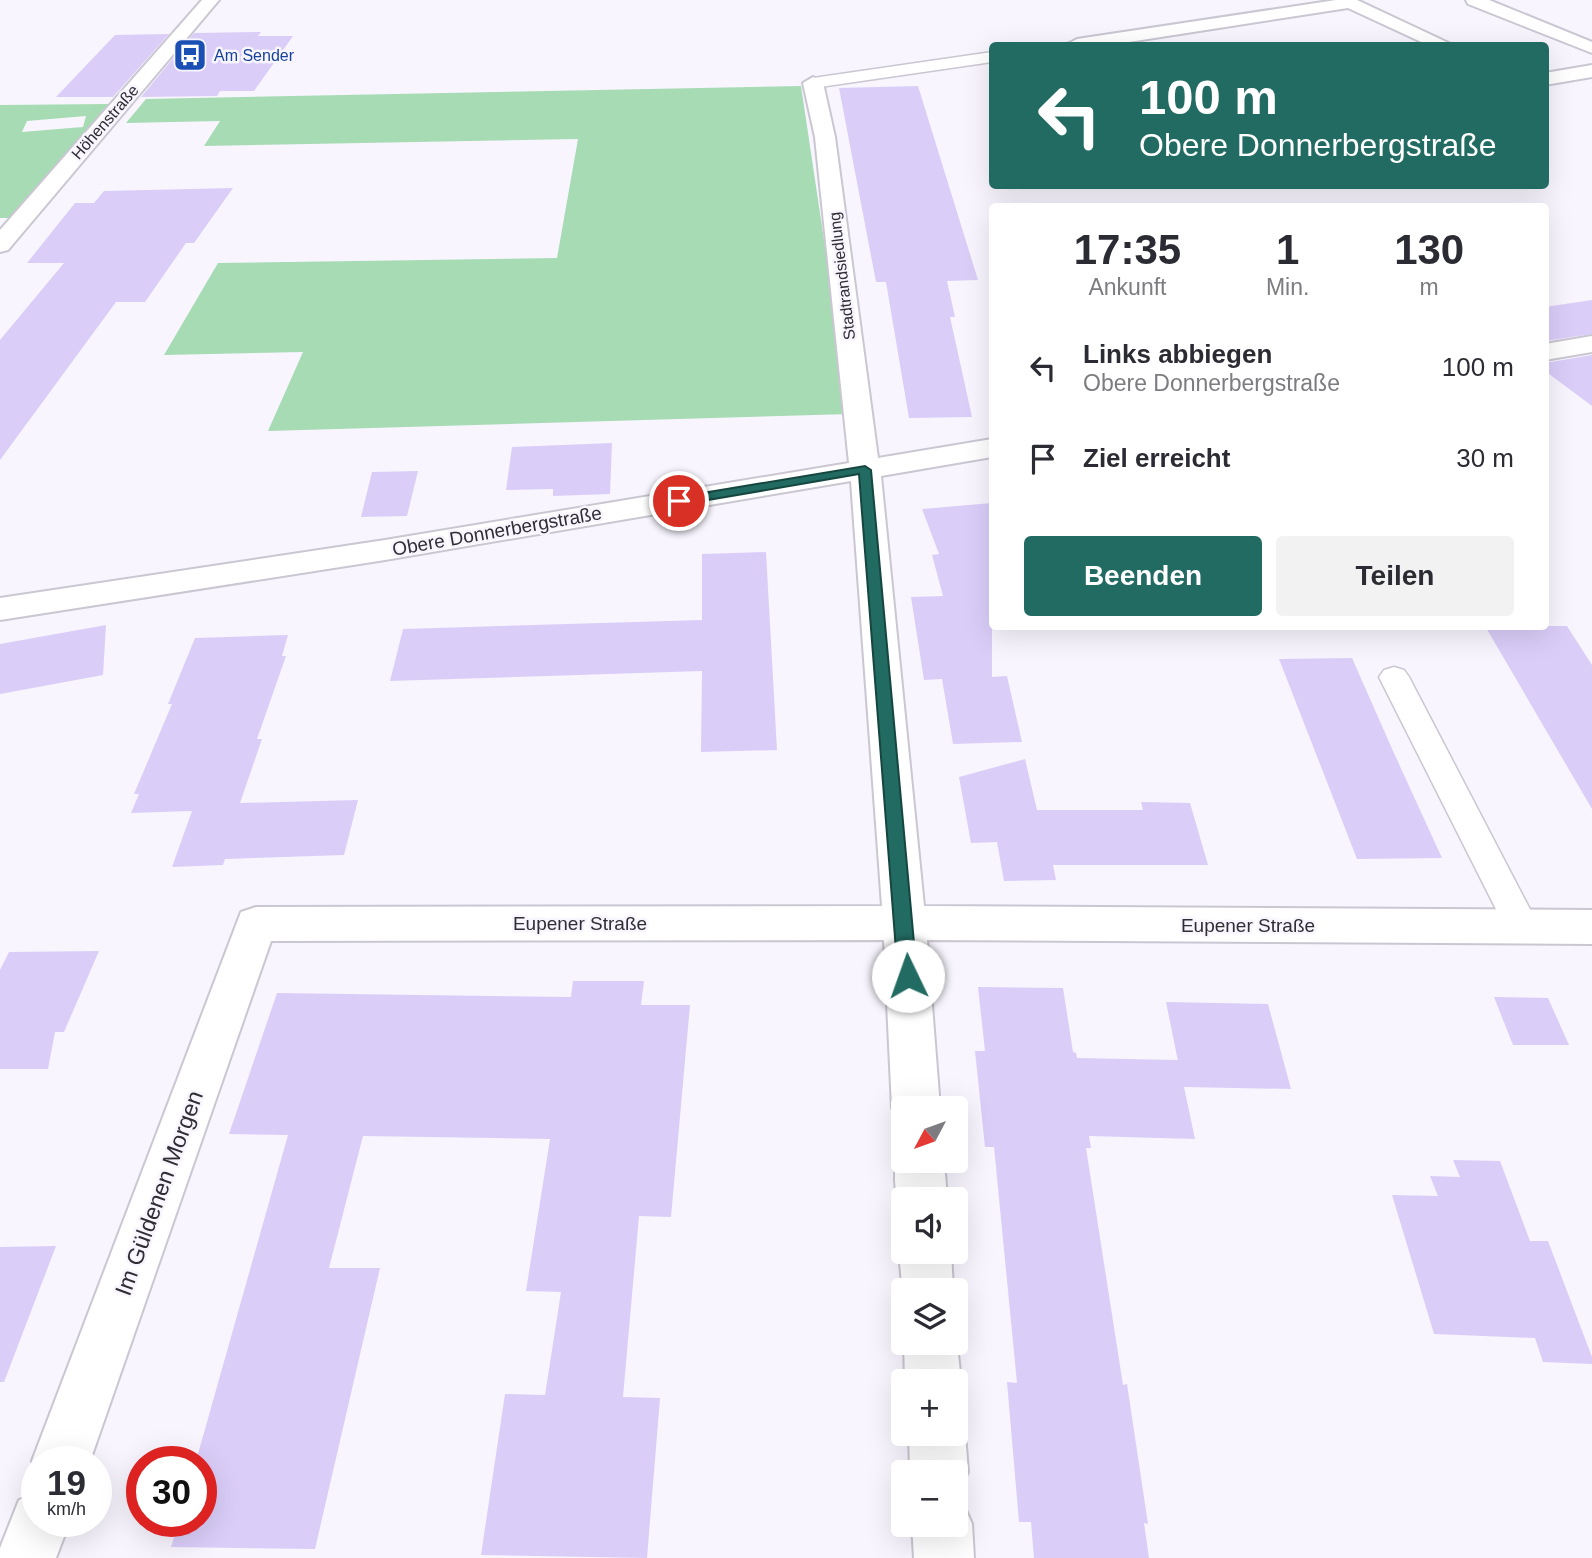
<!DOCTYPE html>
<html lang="de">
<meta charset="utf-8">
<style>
:root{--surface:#fff;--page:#f2f2f3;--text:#2b2b33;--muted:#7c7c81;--accent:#226b62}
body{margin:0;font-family:Arial,sans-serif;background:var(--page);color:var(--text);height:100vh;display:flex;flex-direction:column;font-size:26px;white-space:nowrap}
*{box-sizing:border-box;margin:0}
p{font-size:23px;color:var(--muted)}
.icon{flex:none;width:38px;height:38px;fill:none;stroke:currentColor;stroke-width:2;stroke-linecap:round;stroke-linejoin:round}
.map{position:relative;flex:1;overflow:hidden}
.sheet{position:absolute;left:989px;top:203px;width:560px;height:427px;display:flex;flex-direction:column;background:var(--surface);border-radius:7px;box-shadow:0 7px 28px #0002}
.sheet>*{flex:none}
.hud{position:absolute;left:989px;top:42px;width:560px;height:147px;border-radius:7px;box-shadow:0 7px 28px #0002;background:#226b62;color:#fff;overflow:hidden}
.needle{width:46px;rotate:229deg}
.tools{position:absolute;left:891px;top:1096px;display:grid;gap:14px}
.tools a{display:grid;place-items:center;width:77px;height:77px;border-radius:7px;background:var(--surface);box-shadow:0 7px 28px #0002;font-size:35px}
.speed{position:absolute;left:21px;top:1446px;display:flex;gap:14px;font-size:35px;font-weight:700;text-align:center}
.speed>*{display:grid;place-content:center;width:91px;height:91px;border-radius:50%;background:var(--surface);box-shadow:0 7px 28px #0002;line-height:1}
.speed small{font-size:18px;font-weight:400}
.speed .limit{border:10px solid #d22;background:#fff;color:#111}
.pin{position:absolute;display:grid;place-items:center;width:60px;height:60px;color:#fff;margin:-30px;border:4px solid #fff;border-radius:50%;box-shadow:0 2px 7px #0007}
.me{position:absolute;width:77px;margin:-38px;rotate:357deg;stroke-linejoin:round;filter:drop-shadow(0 0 5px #0008)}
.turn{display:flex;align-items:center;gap:24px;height:147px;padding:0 35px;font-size:32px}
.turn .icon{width:91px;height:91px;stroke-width:2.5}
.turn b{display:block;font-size:49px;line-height:60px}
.eta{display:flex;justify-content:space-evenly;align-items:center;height:119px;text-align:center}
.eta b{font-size:42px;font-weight:800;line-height:49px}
.cta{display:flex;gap:14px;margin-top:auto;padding:14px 35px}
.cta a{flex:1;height:80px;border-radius:7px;background:var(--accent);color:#fff;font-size:28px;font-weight:800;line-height:80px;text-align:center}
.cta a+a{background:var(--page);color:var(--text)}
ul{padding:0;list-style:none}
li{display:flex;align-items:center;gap:21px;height:91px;padding:0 35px}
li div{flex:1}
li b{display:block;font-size:26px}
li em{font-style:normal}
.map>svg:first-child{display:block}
</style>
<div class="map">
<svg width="1592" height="1558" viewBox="0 0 1592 1558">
<rect width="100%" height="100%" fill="#f8f5fe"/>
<g fill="#a6dbb4" fill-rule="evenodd">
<path d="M801,86L850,414L268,431L303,352L164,355L218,263L557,258L578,139L204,146L220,121L126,123L146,99Z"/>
<path d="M109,104L10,218H0V105ZM86,116L83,127L22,132L27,121Z"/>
</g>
<g fill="#dacef9">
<path d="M261,32L258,36H293L254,91H220L217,96L141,97L194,33Z"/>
<path d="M169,34L113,97H56L115,35Z"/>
<path d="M918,86L978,280L947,281L955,317H950L972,417L909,418L886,282H876L839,88Z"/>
<path d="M233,188L194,243H186L145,302H116L0,460V340L64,263H27L75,203H94L104,191Z"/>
<path d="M1592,300V334L1545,341V307Z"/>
<path d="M1592,355V406L1545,371V363Z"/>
<path d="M612,443L610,494L553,496V489L506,490L512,447Z"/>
<path d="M418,471L407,516L361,517L372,472Z"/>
<path d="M992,503V677L1007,676L1022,742L953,744L942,679L924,680L911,597L943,596L932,555L939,554L922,509Z"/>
<path d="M766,552L777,750L701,752L702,671L390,681L403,629L702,620V554Z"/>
<path d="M106,625L103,675L0,694V644Z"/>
<path d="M1485,626H1567L1592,665V809Z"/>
<path d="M288,635L282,656H286L257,739H262L240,803L358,800L344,855L225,859L223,865L172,867L192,811L131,813L139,794H134L172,704H168L195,638Z"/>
<path d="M1352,658L1393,751L1442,858L1357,859L1279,659Z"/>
<path d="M1025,759L1037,810H1143L1141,802L1190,803L1208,865H1053L1056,880L1004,881L997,842L971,843L959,777Z"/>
<path d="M99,951L64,1032H55L48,1069H0V970L9,952Z"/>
<path d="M573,981H644L641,1005H690L671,1217L639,1216L623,1397L660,1398L647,1558L481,1555L505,1394L545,1395L561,1292L526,1291L550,1139L363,1136L329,1268H380L315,1549L171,1547L179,1521H201V1461H196L288,1135L229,1134L277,993L571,997Z"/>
<path d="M978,987L1063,988L1073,1052L1076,1053L1077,1058L1178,1060L1182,1081L1166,1002L1268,1004L1291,1089L1184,1087L1195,1139L1089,1136L1091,1148H1086L1123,1385L1127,1384L1148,1524L1144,1523L1149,1558H1034L1031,1522H1019L1007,1382L1017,1383L994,1147H985L975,1051H985Z"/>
<path d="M1494,997L1548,998L1569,1045H1513Z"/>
<path d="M1453,1160L1500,1161L1530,1241H1548L1592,1357V1364L1543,1362L1535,1338L1434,1334L1392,1195L1438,1196L1430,1176L1460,1177Z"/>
<path d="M56,1246L4,1382H0V1247Z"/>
</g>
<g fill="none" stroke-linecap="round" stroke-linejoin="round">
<defs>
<g id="lane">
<path d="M1077,40L1082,41L1083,46H1060Z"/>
<path d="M992,52V62L813,88L805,83L813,78Z"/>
<path d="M1394,667L1404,670L1409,677L1534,917L1539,927L1534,937L1522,941L1510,937L1379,677L1384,670Z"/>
</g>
<g id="street">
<path d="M1336,0H1357L1455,46H1430L1348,8L1103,46L1068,44L1077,39Z"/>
<path d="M1466,0H1489L1592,42V53L1468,4Z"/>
<path d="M1592,65V77L1545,85V73Z"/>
<path d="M813,77L823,83L835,137L878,458L992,439V457L881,476L924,906L1592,910V944L927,940L940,1108H903V1124L899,1123L892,1108L884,940L271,941L90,1461H37V1472L32,1461L241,912L256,907L882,906L851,481L385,560L0,620V598L385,540L849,463L815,137L803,83Z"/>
<path d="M1592,336V352L1545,360V344Z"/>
<path d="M902,1144L903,1160H944L947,1199H903V1213C893,1191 892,1166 902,1144Z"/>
<path d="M903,1242V1251H951L953,1290H903V1296L899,1251Z"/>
<path d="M956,1336L961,1381L956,1393V1381H905L904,1342H956Z"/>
<path d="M956,1412L965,1433L968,1472L959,1492L956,1494V1472H910L909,1433H956Z"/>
<path d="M37,1493V1521H70L56,1558H0V1548L19,1500Z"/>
<path d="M956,1500L963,1503L972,1524L974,1558H914L912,1524H956Z"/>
</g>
<path id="secondary" d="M202,0H219L8,250L0,252V230Z"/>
</defs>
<use href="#lane" stroke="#cac7d2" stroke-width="3"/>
<use href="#street" stroke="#cac7d2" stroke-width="4"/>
<use href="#secondary" stroke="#cac7d2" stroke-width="4"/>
<use href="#lane" fill="#fff" fill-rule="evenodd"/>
<use href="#street" fill="#fff" fill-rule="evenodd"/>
<use href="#secondary" fill="#fff" fill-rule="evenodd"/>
</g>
<path fill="#226b62" stroke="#164640" stroke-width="2" d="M865,466L871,470L917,976L914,981L908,983L901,981L898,976L859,474L679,505L672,501L679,497Z"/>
<defs>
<symbol id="bus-square" viewBox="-11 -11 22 22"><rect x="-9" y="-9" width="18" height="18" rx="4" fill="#1a4fb4" stroke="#f8f5fe"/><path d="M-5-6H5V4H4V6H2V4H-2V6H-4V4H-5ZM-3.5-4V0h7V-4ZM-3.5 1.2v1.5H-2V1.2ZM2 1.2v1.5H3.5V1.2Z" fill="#fff"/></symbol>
</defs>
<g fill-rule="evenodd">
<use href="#bus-square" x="171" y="36" width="38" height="38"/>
</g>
<g text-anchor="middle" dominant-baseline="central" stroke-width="5" stroke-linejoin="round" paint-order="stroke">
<g font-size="16" fill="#164399" stroke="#f8f5fe" text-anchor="start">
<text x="214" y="55">Am Sender</text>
</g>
<g font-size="16" fill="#2f2e32" stroke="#f8f5fe">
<text transform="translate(105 122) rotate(-49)">Höhenstraße</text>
<text transform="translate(842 276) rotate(-97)">Stadtrandsiedlung</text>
</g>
<g font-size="19" fill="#2f2e32" stroke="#f8f5fe">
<text transform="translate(497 531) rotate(-10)">Obere Donnerbergstraße</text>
<text x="580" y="923">Eupener Straße</text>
<text x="1248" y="925">Eupener Straße</text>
</g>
<g font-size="23" fill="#2f2e32" stroke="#f8f5fe">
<text transform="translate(159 1193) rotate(-70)">Im Güldenen Morgen</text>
</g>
</g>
</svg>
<div class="tools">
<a><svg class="needle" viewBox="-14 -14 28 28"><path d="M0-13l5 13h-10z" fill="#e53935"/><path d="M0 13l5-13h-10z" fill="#7c7c81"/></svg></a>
<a><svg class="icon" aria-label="sound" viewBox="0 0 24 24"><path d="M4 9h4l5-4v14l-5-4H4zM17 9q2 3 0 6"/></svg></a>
<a><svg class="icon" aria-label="layers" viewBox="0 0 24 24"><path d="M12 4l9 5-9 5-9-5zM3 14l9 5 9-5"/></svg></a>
<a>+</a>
<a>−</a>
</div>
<div class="speed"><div>19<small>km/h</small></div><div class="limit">30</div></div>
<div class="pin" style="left:679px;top:501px;background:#d93025"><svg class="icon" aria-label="arrive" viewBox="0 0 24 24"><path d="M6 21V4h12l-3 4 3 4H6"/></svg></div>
<svg class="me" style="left:908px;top:976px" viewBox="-20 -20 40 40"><circle r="19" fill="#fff"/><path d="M0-13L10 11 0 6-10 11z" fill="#226b62"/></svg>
<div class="hud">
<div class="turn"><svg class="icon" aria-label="left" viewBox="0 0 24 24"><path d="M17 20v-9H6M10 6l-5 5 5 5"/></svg><div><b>100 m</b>Obere Donnerbergstraße</div></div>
</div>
<section class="sheet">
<div class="eta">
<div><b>17:35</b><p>Ankunft</p></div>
<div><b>1</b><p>Min.</p></div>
<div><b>130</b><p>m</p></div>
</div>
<ul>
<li><svg class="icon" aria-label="left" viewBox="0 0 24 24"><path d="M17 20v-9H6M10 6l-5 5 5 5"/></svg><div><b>Links abbiegen</b><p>Obere Donnerbergstraße</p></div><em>100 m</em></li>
<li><svg class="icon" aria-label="arrive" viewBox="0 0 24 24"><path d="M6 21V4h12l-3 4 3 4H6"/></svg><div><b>Ziel erreicht</b></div><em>30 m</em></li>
</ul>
<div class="cta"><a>Beenden</a><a>Teilen</a></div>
</section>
</div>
